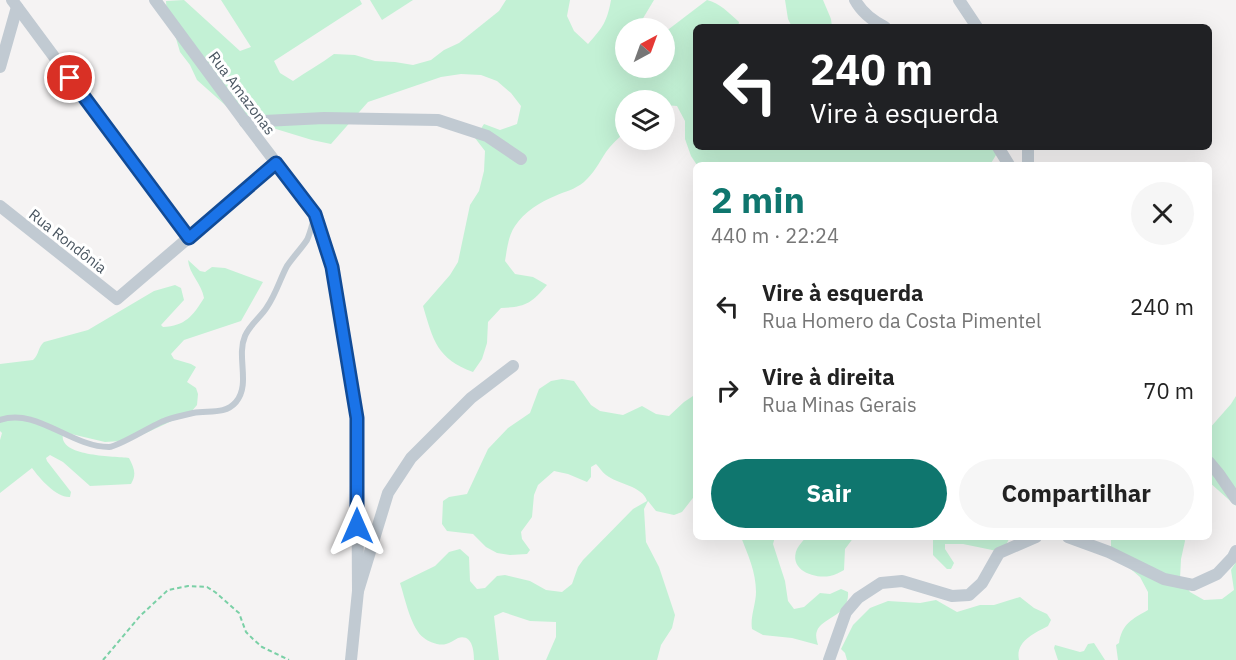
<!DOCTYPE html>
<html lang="pt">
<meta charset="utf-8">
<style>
:root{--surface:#fff;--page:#f6f6f6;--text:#222;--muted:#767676;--accent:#0f766e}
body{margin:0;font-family:"IBM Plex Sans",sans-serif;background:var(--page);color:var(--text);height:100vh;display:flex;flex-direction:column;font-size:22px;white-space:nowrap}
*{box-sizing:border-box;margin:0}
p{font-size:20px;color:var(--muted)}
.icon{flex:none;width:33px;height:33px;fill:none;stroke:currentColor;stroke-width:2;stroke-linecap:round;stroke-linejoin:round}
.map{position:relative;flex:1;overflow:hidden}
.details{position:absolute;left:693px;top:162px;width:519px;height:378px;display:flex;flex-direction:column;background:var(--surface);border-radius:9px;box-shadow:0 6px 24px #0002}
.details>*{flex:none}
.hud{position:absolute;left:693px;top:24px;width:519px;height:126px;border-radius:9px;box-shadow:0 6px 24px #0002;background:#202124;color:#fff;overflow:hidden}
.needle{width:39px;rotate:41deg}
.buttons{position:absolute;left:615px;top:18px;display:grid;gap:12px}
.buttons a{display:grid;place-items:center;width:60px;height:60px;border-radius:50%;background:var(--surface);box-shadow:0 6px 24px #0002;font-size:30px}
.pin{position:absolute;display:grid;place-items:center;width:51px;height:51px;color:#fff;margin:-26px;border:3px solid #fff;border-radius:50%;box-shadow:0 2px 6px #0007}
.me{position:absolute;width:66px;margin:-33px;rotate:0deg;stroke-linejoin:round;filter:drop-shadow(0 0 4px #0008)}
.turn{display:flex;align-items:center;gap:21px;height:126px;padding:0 18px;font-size:27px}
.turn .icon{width:78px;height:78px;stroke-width:2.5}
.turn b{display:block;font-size:42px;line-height:51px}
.round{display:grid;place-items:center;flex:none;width:63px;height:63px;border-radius:32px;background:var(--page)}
.headline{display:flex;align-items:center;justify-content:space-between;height:102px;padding:0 18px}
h1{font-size:36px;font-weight:700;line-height:45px;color:var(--accent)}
.button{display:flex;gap:12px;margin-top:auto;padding:12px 18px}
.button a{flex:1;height:69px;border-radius:36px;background:var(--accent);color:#fff;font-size:24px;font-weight:700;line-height:69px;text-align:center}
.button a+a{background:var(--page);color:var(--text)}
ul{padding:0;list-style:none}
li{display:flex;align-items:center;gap:18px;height:84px;padding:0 18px}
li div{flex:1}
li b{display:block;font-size:22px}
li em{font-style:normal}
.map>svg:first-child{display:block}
</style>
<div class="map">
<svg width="1236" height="660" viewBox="0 0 1236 660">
<rect width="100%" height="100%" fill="#f5f3f3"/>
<g fill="#c3f1d5">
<path d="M184,0L240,51L251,47L221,0H360L362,4L274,61L280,73L293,81C307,71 321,64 334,54L355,55L375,61L395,62L413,65L431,60L444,50L459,43L499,11L506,0H570L567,16L574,31L588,44C603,27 607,22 611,0H654L639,25L642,28H626V68H664L665,32L707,0C720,3 729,13 739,22L738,27H696V147H994L996,155L990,165H697L691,156L685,139V121L677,106L665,105L664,100H626L625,133C618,138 611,145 606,152C599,163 594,173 584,182C574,190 566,191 555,196C540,202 524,212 515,226C508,236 507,250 505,261L515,274L533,277L547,285C531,304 525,307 501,308L488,322L487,343L482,359L473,372C437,359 433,340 423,306L450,275L458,262L470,205L479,191L484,171L485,151L475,138L484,124L500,130L517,124L521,106L511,93L497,81L481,75L461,74L441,77L368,102L331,144L312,140L276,129L258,126L242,120L197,80L190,65L180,52L175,35L167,19L166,1Z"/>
<path d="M370,0H413L382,20Z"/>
<path d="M785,0H823L831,19L832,27H792L788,19Z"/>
<path d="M188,260L200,271L205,272L212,267L225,268L263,282L241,321L184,340L171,354L174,359L191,364L196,367L187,382L196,388L198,394L197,405L191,412L146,433L121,441L105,442L67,433L63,434C58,457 114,456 129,458C134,468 137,474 131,484L90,486L63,462L50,455L46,458L47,461L71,492L70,497C57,498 40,479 32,468L0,493V440L2,433L0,431V364L33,360C39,355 38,347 44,342L88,330L154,291L175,285L181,288L184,300L161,325L163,327C185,326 193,316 204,298C202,284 189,274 188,260Z"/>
<path d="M562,379L574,381L591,405L600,411L623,415L642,406L656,414L669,416L684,402L696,394V494L682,512L674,515L656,511L648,501L644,509L646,542L659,567L675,615L672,628L661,645L657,660H546L556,637V622L530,621L503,612L494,616L499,660H474C474,650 472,634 458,638C454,640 450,643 446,644C439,646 429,642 424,638C411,629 405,598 400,583L435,566L449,552L460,549L469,557L470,581L477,589L485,588L497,576L505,575L530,581L546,590L562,592L572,584L578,567L583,560L633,509L647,501C643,486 617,484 606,475C602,472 599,467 596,464L591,467V477L587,482L568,474L554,471L538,485L534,495L532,517L521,532L522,539L530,550L527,554L510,555L497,553L486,547L473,534L447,531L442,524L443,501L449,497L467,494L488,449L508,428L530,413L539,389L551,381Z"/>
<path d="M1236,396V506L1209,482V429L1231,404Z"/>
<path d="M741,537H775L773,544L785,581L788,601L794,609L804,607L820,593L830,594L841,589L848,592C850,616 821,618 817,631C815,635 817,641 818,645L792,638L763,635L752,629C750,617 756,604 756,592C756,572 748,555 741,537Z"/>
<path d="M806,537H854L845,549L844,570C840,572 835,575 830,576C814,579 788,570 797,549C799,545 803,541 806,537Z"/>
<path d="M937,537H1008L1009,539L1005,547L997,551L963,544H945V549L954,563L951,569H947L933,555V540Z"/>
<path d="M1111,537H1184L1185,541L1181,559L1180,579L1190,592L1204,600L1222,599L1234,590L1231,570L1236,562V660H1118L1116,645L1119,643C1122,624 1132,619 1148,610V592L1140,577L1126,565L1111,548Z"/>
<path d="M1020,597L1034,608L1047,614L1051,620L1048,626C1035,633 1015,641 1019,660H847L845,653L841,649L853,625L870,608L888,601L920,603L936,600L957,612L980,605H994Z"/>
<path d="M1094,643L1105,660H1058L1054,648L1055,645L1080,652L1084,651L1088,644Z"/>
</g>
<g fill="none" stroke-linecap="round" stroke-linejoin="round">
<path stroke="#7ad0a6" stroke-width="2" stroke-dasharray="4.5 3" stroke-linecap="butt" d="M103,660L140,616L168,590L188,586L207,587L215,592L239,613L246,632L253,639L262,647L289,660"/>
<path stroke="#c1cad2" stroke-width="6" d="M0,420C36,407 71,447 109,447C120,446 152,425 166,420C175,417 184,415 193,413C208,410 225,415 236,402C251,384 236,357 245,336C250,324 261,317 267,307C276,294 280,279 287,266C293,257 301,249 307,240C310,234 312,225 314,218"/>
<g stroke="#c1cad2" stroke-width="12">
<path d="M12,0L189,239"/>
<path d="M155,0L245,122L315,214L332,267L357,418L358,591"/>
<path d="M855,0C862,13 873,21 885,27"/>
<path d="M959,0L977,27"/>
<path d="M0,67L17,7"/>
<path d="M245,122L324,118L438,120L487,136L521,159"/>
<path d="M998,147L1009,165"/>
<path d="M1028,165V147"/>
<path d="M0,206L117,299L276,163"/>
<path d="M1209,462L1219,474L1236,499"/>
<path d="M1068,537L1109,552L1164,579L1193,585L1217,574L1233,557L1236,551"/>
<path d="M351,660L358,591L388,493L411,458L471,398L513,366"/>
<path d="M829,660L846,612L858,598L881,583L902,581L952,596L969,595L982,583L999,553L1036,537"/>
</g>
</g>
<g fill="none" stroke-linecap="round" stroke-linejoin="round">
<defs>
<path id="route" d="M70,78L189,238L276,163L315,214L332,267L357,418V526"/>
</defs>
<use href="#route" stroke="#114b97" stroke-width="15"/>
<use href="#route" stroke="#1a73e8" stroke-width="10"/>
</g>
<g text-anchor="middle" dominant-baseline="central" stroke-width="6" stroke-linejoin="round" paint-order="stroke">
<g font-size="15" fill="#4a5661" stroke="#fff">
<text transform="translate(242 93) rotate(53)">Rua Amazonas</text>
<text transform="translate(68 241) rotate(38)">Rua Rondônia</text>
</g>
</g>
</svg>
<div class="buttons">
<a><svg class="needle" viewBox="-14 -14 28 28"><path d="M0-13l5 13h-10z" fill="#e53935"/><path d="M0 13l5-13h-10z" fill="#767676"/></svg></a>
<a><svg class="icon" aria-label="layers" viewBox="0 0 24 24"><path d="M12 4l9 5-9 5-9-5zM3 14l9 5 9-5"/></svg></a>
</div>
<div class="pin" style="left:70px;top:78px;background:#d93025"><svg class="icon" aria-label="arrive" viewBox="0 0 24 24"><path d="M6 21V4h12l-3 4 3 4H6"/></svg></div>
<svg class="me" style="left:357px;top:526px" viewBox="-20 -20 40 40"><path d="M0-17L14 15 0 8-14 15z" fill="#1a73e8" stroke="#fff" stroke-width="4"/></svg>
<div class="hud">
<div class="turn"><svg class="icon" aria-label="left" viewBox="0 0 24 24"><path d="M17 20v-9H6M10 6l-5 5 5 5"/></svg><div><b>240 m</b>Vire à esquerda</div></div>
</div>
<section class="details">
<div class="headline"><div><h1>2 min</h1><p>440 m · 22:24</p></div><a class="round"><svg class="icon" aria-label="close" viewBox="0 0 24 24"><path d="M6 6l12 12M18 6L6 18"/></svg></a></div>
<ul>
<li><svg class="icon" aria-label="left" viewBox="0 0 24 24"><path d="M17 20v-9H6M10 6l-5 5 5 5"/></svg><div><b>Vire à esquerda</b><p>Rua Homero da Costa Pimentel</p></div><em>240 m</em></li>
<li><svg class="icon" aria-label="right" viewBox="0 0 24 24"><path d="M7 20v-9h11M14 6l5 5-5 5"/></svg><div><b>Vire à direita</b><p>Rua Minas Gerais</p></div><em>70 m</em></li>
</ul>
<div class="button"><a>Sair</a><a>Compartilhar</a></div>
</section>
</div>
